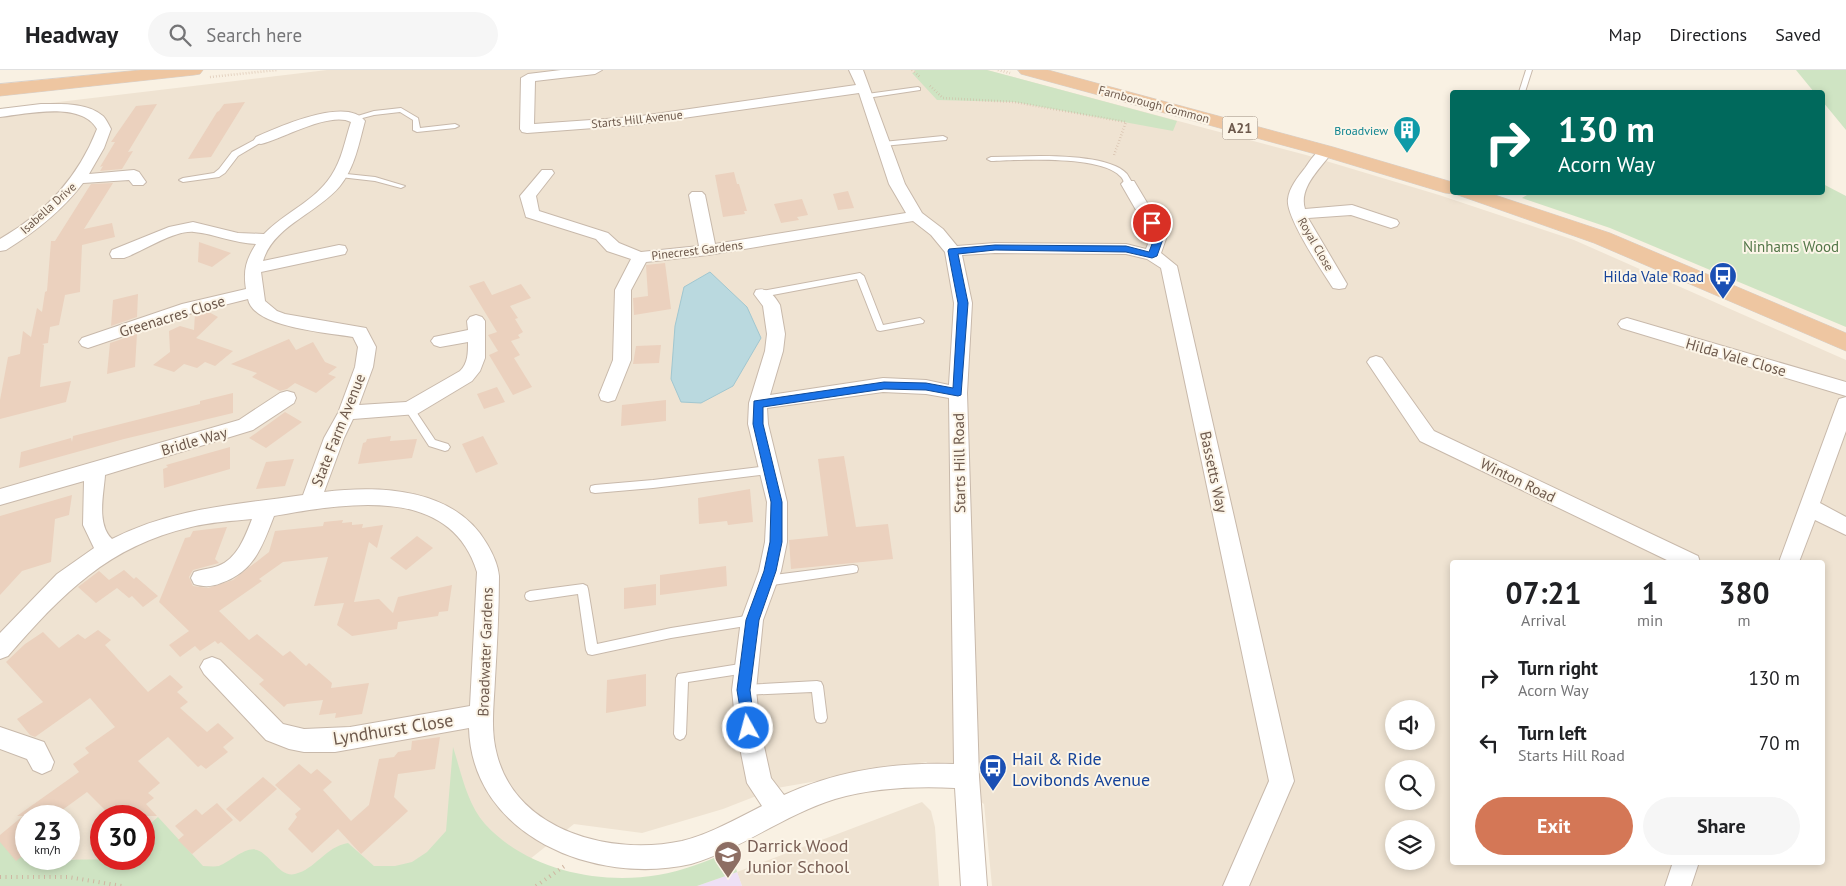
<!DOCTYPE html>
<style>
:root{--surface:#fff;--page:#f6f6f6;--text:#202124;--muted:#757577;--line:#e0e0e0;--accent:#d47756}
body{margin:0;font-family:"PT Sans",sans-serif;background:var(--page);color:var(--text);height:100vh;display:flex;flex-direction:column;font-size:19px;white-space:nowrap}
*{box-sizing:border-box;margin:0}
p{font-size:16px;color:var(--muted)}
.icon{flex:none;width:28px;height:28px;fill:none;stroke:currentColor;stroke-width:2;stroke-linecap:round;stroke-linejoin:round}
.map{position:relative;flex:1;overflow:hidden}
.sheet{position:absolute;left:1450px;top:490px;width:375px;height:305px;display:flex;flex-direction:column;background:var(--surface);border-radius:5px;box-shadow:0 2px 8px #0003}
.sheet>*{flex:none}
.hud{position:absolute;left:1450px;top:20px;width:375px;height:105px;border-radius:5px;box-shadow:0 2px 8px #0003;background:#00695c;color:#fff;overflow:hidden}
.controls{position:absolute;left:1385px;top:630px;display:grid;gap:10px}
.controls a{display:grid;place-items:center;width:50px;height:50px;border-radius:50%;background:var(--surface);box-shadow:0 2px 8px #0003;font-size:25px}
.speed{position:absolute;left:15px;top:735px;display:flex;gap:10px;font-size:25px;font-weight:700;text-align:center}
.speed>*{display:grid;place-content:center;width:65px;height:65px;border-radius:50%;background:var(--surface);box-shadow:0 2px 8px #0003;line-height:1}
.speed small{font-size:12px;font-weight:400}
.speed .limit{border:8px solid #d22;background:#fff;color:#111}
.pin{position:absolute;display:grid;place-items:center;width:42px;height:42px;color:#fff;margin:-21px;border:2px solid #fff;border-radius:50%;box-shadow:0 1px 5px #0007}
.me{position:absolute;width:55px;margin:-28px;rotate:353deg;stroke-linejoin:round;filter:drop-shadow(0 0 4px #0008)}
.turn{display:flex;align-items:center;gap:18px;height:105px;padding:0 25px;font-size:22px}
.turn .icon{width:65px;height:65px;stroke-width:2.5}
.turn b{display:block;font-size:35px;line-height:42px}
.eta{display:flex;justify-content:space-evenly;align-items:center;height:85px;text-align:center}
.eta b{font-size:30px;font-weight:700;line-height:35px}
.action{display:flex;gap:10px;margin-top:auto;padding:10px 25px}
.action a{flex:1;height:58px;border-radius:30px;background:var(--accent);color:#fff;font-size:20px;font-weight:700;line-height:58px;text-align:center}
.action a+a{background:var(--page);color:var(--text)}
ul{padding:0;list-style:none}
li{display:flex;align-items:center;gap:15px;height:65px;padding:0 25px}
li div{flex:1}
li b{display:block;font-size:19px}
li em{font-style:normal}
header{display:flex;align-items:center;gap:30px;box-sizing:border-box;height:70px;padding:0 25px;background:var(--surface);border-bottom:1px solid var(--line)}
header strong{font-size:24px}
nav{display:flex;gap:28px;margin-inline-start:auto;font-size:18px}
.search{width:350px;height:45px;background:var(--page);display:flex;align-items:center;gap:12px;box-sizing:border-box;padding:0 18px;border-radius:28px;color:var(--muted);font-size:19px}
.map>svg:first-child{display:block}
</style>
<header>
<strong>Headway</strong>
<div class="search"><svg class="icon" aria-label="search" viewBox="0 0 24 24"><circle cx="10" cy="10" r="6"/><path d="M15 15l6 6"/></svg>Search here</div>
<nav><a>Map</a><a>Directions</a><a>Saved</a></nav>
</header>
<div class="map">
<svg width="1846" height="816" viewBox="0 0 1846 816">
<rect width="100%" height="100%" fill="#f9f1e3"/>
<g fill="#efe3d2" fill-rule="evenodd">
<path d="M327,0H987L1306,85L1439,125L1574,170L1846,290V816H992L984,734L926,692L777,718L723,739L642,763L574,754L496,816L185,809L71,789L0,791V39ZM1452,492H1822V792H1452ZM1394,639H1426V671H1394ZM1394,699H1426V731H1394ZM26,746H69V789H26ZM101,746H144V789H101ZM1394,759H1426V791H1394Z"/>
<path d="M922,732L931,741L935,757L939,816H742L737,802Z"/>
</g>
<path fill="#eee0f5" d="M737,802L742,816H697Z"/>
<g fill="#cfe4c3">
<path d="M914,0H987L1177,51L1173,61L1014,32L937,30L912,3L916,2Z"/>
<path d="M1796,0H1846V60L1823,32L1822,22H1814Z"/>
<path d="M1823,114L1846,126V257L1610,158L1522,128L1532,122H1822Z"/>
<path d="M453,677C461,702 467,734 485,754C527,800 599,815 658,805C683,801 707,791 731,781L737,802L697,816H0V769L3,768L26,785V789L33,790L144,789V759L158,747L203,796C208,796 214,797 219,796C230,792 246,776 257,780C270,784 280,808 295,804C316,799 325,777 348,773L374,796H395L412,792L427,782L446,761Z"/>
</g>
<path fill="#bad9df" stroke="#a1c7d0" d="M710,202L747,237L761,268L733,316L701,333L681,332L671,309L675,256L684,217Z"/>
<g fill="#ebd1be">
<path d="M245,32L211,87L188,89L217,42L219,41L224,34Z"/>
<path d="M157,34L128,82L133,81L122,99L100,101L103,96L100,97L115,72H111L136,36Z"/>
<path d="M734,102L737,114H739L747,141H744L745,144L723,147L715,105Z"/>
<path d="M113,113L84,159L112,153L115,167L82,175L80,222L65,225L59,255L50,257L48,273L42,274L44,275L40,317L71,311L66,332L0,349V330L8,287L20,284L23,261L31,267L37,238L42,242L45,222L47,221L51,171H55L91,114Z"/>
<path d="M848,121L854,138L838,140L833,124Z"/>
<path d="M802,129L808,145L797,147L799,150L781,153L774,134Z"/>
<path d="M199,172L231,183L212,197L198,192Z"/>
<path d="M665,193L671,239L634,245L633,228L648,226L646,195Z"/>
<path d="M484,211L492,225L521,214L531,228L510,236L518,248L515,249L523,262L518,265L520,268L511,271L520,285L514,288L532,317L513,325L489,285L498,281L488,265L497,262L469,216Z"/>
<path d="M138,224L137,247L111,256L113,230Z"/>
<path d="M207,241L218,247L196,268L233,281L215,296L205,292L197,298L184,294L174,302L153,295L170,282L169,261L180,256L194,260L195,244Z"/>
<path d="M137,264L135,297L107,304L110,273Z"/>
<path d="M289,269L296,280L313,272L325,292L337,297L328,304L336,307L316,323L295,313L287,319L280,321L252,307L257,303L231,294Z"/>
<path d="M661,275L659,293L633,294L636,276Z"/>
<path d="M497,317L505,332L484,339L477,324Z"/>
<path d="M233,323V343L124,369L19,398L21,382L71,368L72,372L73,366L200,334V331Z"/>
<path d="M666,330V351L621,356L622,335Z"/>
<path d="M285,342L302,352L266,378L249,368Z"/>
<path d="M391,366L390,371L417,369L412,388L358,394L363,373L366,372L367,369Z"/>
<path d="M483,366L498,394L476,403L462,374Z"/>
<path d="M230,377V399L164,418L163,399L168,397L166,395Z"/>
<path d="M844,386L856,457L888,454L893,489L791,499L789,470L828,466L818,389Z"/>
<path d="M294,389L285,416L256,419L266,392Z"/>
<path d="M750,419L753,452L728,455L727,451L699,454L698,428Z"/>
<path d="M72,425L69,445L55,449L51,492L22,501L0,525V446Z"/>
<path d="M343,450L342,453L352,452V455L363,454L362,458L383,455L377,478L369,472L354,532L379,529L393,543L398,527L452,515L448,541L439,542L438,546L398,552L397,559L352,566L337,555L344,533L314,536L328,487L283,492L259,509L262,511L219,541L249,570L257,564L283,586L290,581L306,596L309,593L332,613L331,618L369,613L362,644L335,648L336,643L319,645L323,630L287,634L284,637L259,614L264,610L221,572L218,574L215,571L200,581L195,576L180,587L169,575L189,561L159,532L185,468L190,467L193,461L227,457L215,489L219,493L193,500L189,507L193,516L208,518L233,510L269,482L275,461L323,456L324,452Z"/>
<path d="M417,466L433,478L406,500L390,488Z"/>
<path d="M726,496L727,516L660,525V505Z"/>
<path d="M124,500L134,509L136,507L158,526L143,537L132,526L129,528L117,518L96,533L78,517L99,501L109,510Z"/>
<path d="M656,514V535L624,539V518Z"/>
<path d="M98,560L111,570L105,575L148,622L170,605L183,617L177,622L188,632L180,638L207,662L218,653L234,668L223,677L228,682L206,699L201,695L198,697L168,667L138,691L160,713L148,723L154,728L146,734L157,746H111L87,722L54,746H26V783L16,791L0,772V765L23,746H17L79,702L73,694L89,683L85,678L115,657L90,628L35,667L30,665L17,649L43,632L6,592L25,574L43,562L59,578L78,564L85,569Z"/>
<path d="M646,604V636L606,643L607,610Z"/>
<path d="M440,667L435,699L398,704L394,727L408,741L361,784L338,759L312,783L288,759L297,747L295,744L301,739L275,715L299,694L311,704L317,699L332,712L323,720L351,751L369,735L379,689L394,687L398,682L411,680L412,671Z"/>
<path d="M263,707L277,719L240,752L226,739Z"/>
<path d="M217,733L233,750L192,784L178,770L184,765L175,756L196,739L202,745Z"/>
</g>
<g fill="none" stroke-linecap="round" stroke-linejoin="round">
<defs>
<g id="service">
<path d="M1526,0H1532L1525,22H1519Z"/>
<path d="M918,17L920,18V20L867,28L864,26L867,24Z"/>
<path d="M401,38L418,48L420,58L455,54L459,56L455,58L417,62L413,60V50L400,42L374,45L355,50L351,48L374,41Z"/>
<path d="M943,66L947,68L946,70L883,76L879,74L883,72Z"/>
<path d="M258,68L265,70L238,86L225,103L219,107L183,112L179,110L183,108L214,103L219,99L232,82Z"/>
<path d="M1040,86C1061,86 1112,87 1127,104C1129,107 1131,111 1133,114L1132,116H1126C1124,113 1123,108 1120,106C1100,85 1019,90 991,91L987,89L991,87Z"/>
<path d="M337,103L375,107L405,116L401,118L375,111L340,107L336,105Z"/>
<path d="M860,203L864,206L883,255L920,248L924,251L923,253L880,261L877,260L857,209L762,227L758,224L762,221Z"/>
<path d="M410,336L413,337L435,370L448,374L450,377L448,380L445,381L429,376L405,339Z"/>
<path d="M769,396L774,400L769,404L653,418L595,423L591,422L590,419L591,416L595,415L653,410Z"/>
<path d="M853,495L857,496L858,499L857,502L853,503L766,516L762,514L761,511L762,508L766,506Z"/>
<path d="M583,514L587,516L588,519L597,574L671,558L752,545L756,547L758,550L756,553L752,555L671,568L592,585L588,584L586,580L578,524L530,531L526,529L525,526L526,523L530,521Z"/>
<path d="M746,593L750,594L752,598L750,602L746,603L688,612L686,664L684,668L680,670L676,668L674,664L676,608L678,604Z"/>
<path d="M817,611L821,612L823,616L827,648L825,652L821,653L817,652L815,648L812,622L744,625L740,624L738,620L740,616L744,615Z"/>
</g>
<g id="minor">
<path d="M561,0H602L595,4L535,11L534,54L634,47L856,15L849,0H863L905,114L922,143L943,159L957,176L995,173L1126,174L1146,179L1151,166L1121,114L1124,111H1134L1167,166L1161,183L1177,196L1294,711L1249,816H1223L1269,711L1161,198L1147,189L1126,184L995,183L962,185L972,233L967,323L979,707L987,816H961L955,718C916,716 873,718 835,729C784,745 741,779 691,794C595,816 472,766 469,658L335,682H304L289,679L266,670L204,604L200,597L204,590L212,587L220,590L283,654L304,659L350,657L470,636L477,502C450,413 343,434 274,446C262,477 254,502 221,513C212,517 203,517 194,514L191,508L194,502C202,499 210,499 218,496C237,489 245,467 252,449C232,451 211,452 191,457C108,476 62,524 8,586L0,589V563L57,504L94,478L83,455L84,411L0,435V419L239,350L280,323L287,321L294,323L296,328L294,333L253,360L105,405C104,423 96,454 112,469C175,437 236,435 303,425L324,368L338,343L355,297L358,277L353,267C330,263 253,258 248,229L192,243L88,278L82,276L79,272L82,268L182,234L246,219C243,200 246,190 256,174C233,173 215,164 194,162C174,160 144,181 124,188H112L110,184L112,180L169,157L193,152L238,163L264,164C284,143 315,131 331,106C342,90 345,70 351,52C330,41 282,69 261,74L256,73L254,70L256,67C278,57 347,26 365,51C359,73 355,97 340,116C318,143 273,156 263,191L339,175L345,176L347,180L345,184L261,202L265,231L277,241L285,244L366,258L376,277L373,297L359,335L406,332L460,301C468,293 468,283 468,272L440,277L434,275L431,271L434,267L468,260L467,251L470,247L476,245L482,247L485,251V288L480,301L472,311L417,344L353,349L344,368L324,422C381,415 455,418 487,474C493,484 498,495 499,506C499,541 497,575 495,609C494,634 490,660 497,685C517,762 612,786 682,771C710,764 736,749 762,736L747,713L736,658L732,620L741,550L759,501L765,472L767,432L748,354L749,333L765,281L767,264L763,236L754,224L756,220C768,217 774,225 780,235L785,264L783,281L770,325L883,308L926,310L949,315L954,233L945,182L931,165L913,151L708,185L646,192L631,220V290L615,330L608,332L601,330L599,325L613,290L615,220L631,189L607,181L596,169L526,147L520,126L542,100H552L554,103L536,126L539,141L608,163L619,173L641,182L699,176L689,125L692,122H702L705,125L715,174L906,143L889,114L859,23L634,55L527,63L522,62L520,59L521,8L528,4ZM883,322L926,324L949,328L954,694C895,692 838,700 784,725L771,708L760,658L756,620L763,550L781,501L787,472V432L768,354L767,338Z"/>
<path d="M41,34C60,34 87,32 103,46C106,49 109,55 111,59L104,78L89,104L134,100L139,102L146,112L143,115H133L129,110L83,113C62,141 35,162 6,180L0,181V169C45,143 78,108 97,59C81,31 27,44 0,47V39Z"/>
<path d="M1326,77L1331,78L1333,81C1322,97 1298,117 1305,139L1352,135L1397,150L1399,153L1397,156L1391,158L1351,145L1308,148L1347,214L1345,218L1339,219L1333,218C1322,201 1285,146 1288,129C1289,118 1298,107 1305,98C1310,91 1317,79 1326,77Z"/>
<path d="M1627,248L1846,312V326L1621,258L1618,254L1621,250Z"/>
<path d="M1376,286L1382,288L1434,361L1698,486L1700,492H1671L1420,371L1367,292L1370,288Z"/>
<path d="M1846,327V361L1820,433L1846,447V465L1815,450L1799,492H1779L1837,334L1839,329Z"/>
<path d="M0,657L44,672L54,692L51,700L42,704L33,700L27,689L0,679Z"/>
<path d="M1673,792H1699L1691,816H1665Z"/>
</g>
<g id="trunk">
<path d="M141,0H203L200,4L194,5L0,26V14Z"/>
<path d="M1018,0H1048L1333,77L1452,112V122H1486L1610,163L1846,263V281L1594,173L1455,124L1445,123L1319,85L1021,4Z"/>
</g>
</defs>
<use href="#service" stroke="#c8b9ab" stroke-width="2"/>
<use href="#minor" stroke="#c8b9ab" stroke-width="2"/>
<use href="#trunk" stroke="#d6d1cd" stroke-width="1"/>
<g stroke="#cfb5a1" stroke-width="2.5" stroke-dasharray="0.5 2.5" stroke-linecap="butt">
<path d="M912,0L920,7"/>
<path d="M998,0L1010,3"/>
<path d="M210,7L277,0"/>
<path d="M930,16L943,28L1014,32L1126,52L1114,85"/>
</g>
<g stroke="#cfb5a1" stroke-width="4" stroke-dasharray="1 4.5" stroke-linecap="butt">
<path d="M0,807H68L122,816"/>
<path d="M536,816L566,795"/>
</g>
<use href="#service" fill="#fff" fill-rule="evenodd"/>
<use href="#minor" fill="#fff" fill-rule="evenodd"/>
<use href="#trunk" fill="#eec6a1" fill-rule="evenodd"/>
</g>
<path fill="#1a73e8" stroke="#114b97" d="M1149,151H1155L1164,166L1157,186L1152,188L1126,182L995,180L958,184L968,233L961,325L958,326L926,320L884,319L763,337V354L782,432V472L776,501L759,550L750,620L755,658L753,663L748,664L744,663L737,620L746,550L764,501L770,472L771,432L753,354L754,331L884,312L926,313L953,318L958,233L948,181L949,179L995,175L1126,176L1149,182L1155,166L1148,153Z"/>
<defs>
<symbol id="building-pin" viewBox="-11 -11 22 30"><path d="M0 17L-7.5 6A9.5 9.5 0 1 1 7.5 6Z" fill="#0f9aa8" stroke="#fcf5e8"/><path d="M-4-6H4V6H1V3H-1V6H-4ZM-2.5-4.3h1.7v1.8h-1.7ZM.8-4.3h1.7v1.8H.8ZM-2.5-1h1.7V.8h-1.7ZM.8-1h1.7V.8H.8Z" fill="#fff"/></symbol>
<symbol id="bus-pin" viewBox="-11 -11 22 30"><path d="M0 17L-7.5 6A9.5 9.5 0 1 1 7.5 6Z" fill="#1a4fb4" stroke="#fcf5e8"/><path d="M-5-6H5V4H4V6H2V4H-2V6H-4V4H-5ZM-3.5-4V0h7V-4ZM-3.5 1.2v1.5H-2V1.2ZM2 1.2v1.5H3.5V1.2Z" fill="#fff"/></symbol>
<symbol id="school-pin" viewBox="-11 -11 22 30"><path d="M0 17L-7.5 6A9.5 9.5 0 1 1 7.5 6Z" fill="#8d6e63" stroke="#fcf5e8"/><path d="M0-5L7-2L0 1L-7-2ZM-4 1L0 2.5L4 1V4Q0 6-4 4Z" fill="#fff"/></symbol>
</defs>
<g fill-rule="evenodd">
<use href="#building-pin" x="1391" y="44" width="32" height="43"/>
<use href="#bus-pin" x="1707" y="190" width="32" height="43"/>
<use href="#bus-pin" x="977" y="682" width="32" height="43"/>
<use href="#school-pin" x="712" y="769" width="32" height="43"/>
</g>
<g text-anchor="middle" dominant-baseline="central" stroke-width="4" stroke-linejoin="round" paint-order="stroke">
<g font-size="12" fill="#6d594c" stroke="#fcf5e8">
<text transform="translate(1154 34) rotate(15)">Farnborough Common</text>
<text transform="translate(637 49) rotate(-6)">Starts Hill Avenue</text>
<text transform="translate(48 138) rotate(-42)">Isabella Drive</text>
<text transform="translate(1316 174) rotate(60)">Royal Close</text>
<text transform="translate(697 180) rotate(-7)">Pinecrest Gardens</text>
</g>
<g font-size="12" fill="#0d838f" stroke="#fcf5e8" text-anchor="end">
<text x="1388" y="60">Broadview</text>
</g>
<rect fill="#fcf5e8" stroke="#98887b" stroke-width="1" x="1222.5" y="46.5" width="35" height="23" rx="4"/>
<g font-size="14" font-weight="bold" fill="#6d594c">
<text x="1240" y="58">A21</text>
</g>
<g font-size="15" fill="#547749" stroke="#fcf5e8">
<text x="1791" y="176">Ninhams Wood</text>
</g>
<g font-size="15" fill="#164399" stroke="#fcf5e8" text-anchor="end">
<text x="1704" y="206">Hilda Vale Road</text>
</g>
<g font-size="15" fill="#6d594c" stroke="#fcf5e8">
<text transform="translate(172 246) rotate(-17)">Greenacres Close</text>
<text transform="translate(1736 287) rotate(16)">Hilda Vale Close</text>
<text transform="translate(338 360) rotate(-68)">State Farm Avenue</text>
<text transform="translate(194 371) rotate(-16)">Bridle Way</text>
<text transform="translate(959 393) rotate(-91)">Starts Hill Road</text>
<text transform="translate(1214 402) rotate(78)">Bassetts Way</text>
<text transform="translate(1518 410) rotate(26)">Winton Road</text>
<text transform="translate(485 582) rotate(-88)">Broadwater Gardens</text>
</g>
<g font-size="18" fill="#6d594c" stroke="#fcf5e8">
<text transform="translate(393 659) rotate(-9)">Lyndhurst Close</text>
</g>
<g font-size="18" fill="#164399" stroke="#fcf5e8" text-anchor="start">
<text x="1012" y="688">Hail &amp; Ride<tspan x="1012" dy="21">Lovibonds Avenue</tspan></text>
</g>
<g font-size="18" fill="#785e54" stroke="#fcf5e8" text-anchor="start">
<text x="747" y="775">Darrick Wood<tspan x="747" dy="21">Junior School</tspan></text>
</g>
</g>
</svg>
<div class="controls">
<a><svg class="icon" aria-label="sound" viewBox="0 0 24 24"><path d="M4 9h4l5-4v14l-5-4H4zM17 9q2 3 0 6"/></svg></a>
<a><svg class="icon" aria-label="search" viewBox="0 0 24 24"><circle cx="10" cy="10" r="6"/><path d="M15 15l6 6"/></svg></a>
<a><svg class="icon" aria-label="layers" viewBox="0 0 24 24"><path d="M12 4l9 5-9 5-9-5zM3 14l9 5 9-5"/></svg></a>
</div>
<div class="speed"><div>23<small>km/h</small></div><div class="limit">30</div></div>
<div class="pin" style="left:1152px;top:153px;background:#d93025"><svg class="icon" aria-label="arrive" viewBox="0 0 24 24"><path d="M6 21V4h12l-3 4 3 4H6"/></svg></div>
<svg class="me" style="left:748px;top:658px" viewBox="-20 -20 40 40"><circle r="17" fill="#1a73e8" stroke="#fff" stroke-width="3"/><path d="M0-11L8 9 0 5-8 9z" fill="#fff"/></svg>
<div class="hud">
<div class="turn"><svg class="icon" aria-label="right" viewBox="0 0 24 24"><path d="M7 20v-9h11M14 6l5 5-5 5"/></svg><div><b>130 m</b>Acorn Way</div></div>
</div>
<section class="sheet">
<div class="eta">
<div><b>07:21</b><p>Arrival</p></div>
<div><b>1</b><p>min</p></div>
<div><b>380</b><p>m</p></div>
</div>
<ul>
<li><svg class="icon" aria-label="right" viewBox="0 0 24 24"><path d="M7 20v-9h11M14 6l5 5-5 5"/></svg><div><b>Turn right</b><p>Acorn Way</p></div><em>130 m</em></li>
<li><svg class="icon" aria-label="left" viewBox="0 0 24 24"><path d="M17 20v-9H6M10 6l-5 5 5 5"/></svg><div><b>Turn left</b><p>Starts Hill Road</p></div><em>70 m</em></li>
</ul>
<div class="action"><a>Exit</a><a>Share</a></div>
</section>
</div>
